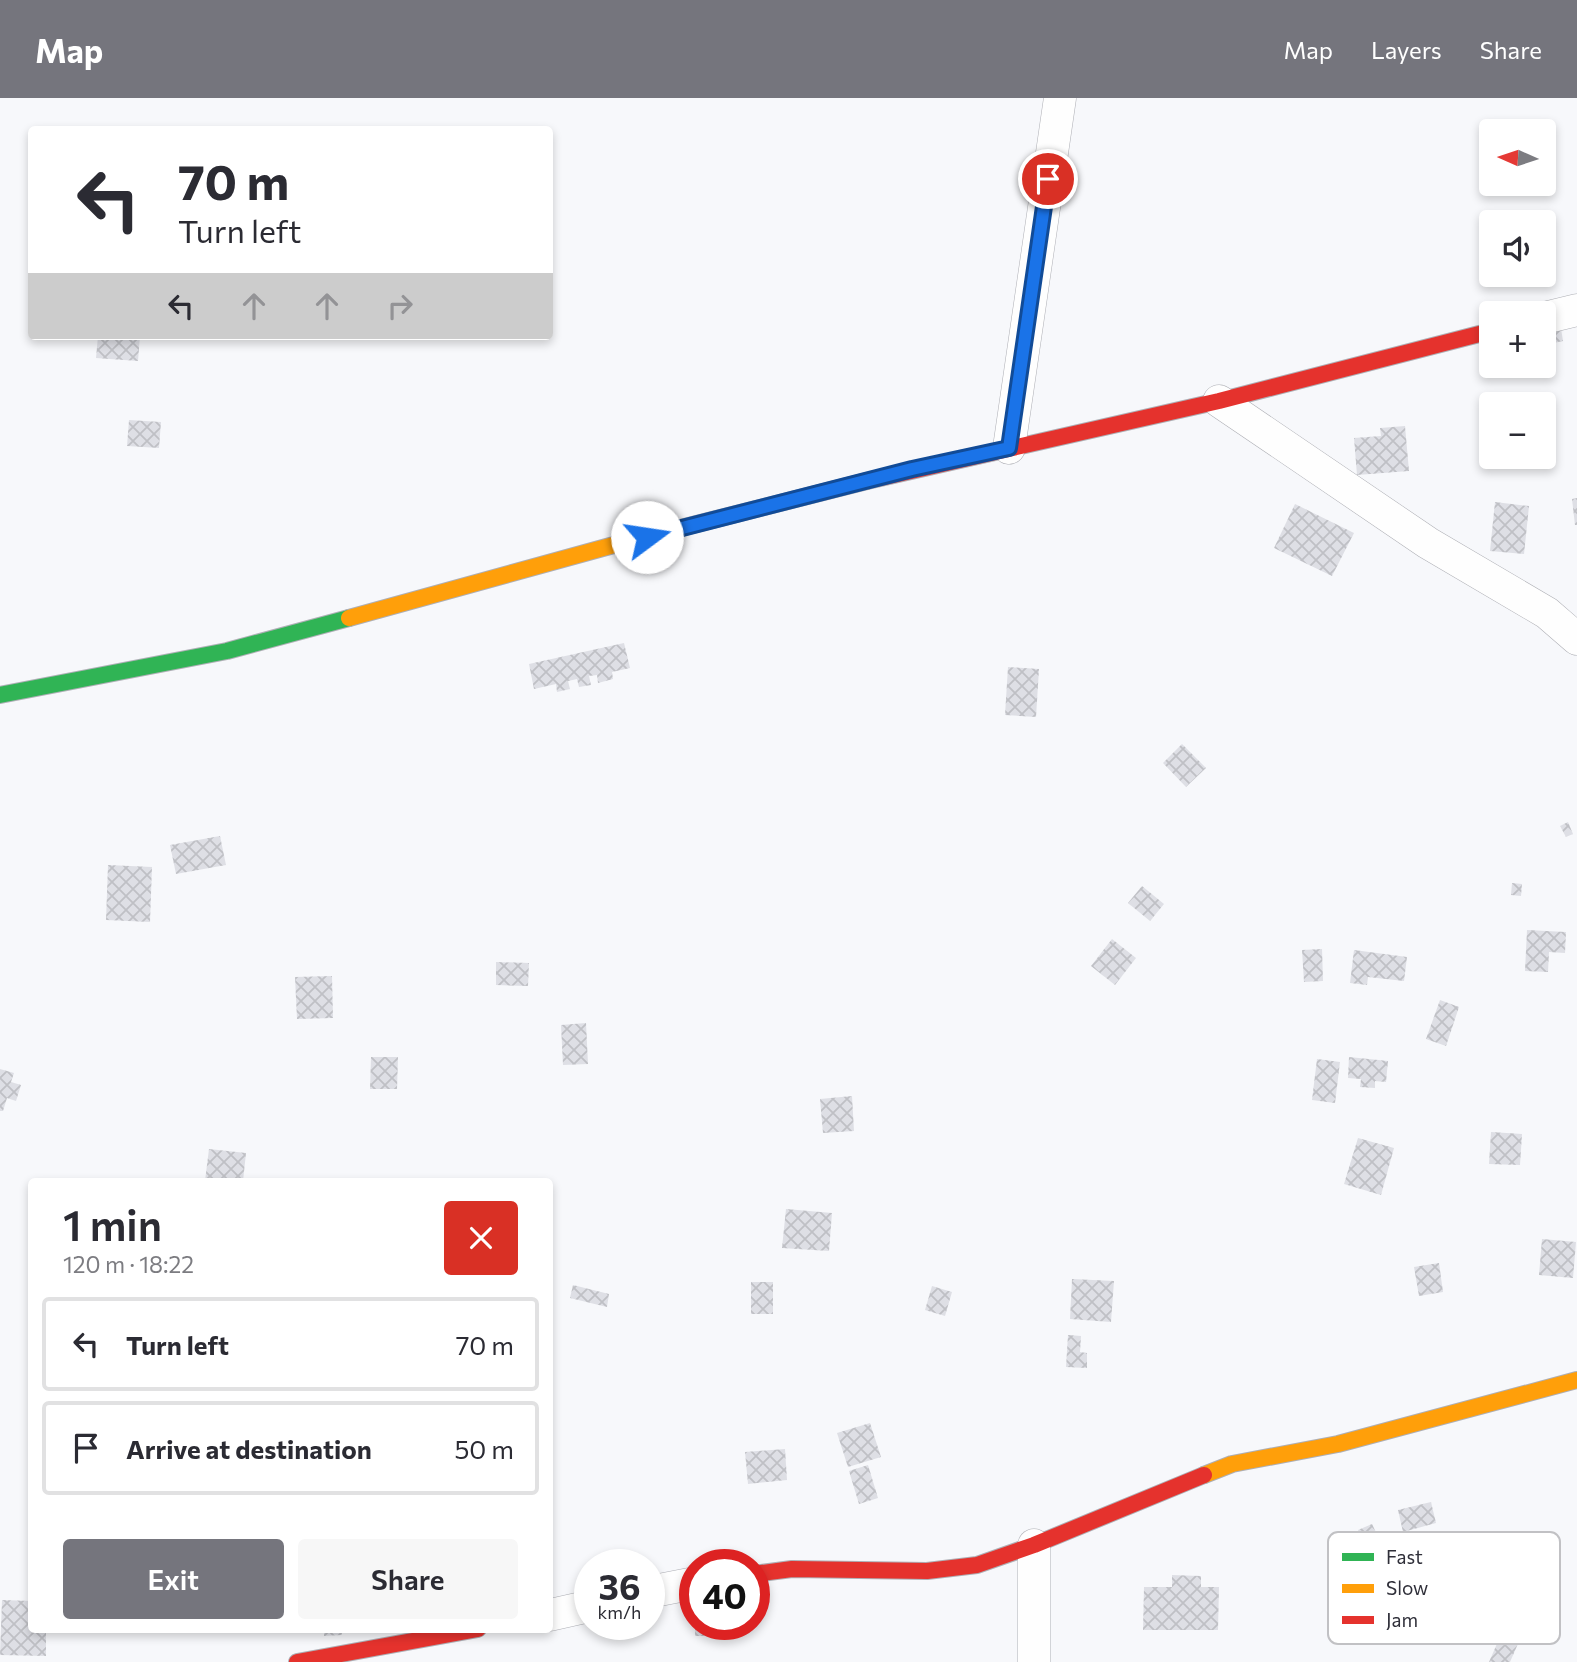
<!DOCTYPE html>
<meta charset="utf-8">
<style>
:root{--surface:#fff;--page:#f7f7f7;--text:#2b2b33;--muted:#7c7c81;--line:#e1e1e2;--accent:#75757d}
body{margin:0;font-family:Commissioner,sans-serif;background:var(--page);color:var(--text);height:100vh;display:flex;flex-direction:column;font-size:26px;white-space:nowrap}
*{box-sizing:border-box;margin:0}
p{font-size:23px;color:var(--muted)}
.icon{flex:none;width:38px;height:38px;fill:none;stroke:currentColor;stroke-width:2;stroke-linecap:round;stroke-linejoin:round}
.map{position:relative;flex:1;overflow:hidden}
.details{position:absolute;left:28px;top:1080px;width:525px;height:455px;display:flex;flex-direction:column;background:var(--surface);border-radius:7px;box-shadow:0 4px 10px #0003}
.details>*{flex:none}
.hud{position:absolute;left:28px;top:28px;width:525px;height:214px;border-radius:7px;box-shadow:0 4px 10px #0003;background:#fff;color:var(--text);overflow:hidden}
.needle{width:46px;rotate:273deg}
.fabs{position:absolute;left:1479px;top:21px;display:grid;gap:14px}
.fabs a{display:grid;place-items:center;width:77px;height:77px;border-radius:7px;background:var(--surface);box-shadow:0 4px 10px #0003;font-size:35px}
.speed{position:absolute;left:574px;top:1451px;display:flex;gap:14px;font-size:35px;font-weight:700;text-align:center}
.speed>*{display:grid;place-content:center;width:91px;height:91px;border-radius:50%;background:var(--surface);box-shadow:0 4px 10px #0003;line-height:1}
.speed small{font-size:18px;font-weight:400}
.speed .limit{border:10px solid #d22;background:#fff;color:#111}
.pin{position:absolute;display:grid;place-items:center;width:60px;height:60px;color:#fff;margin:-30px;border:4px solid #fff;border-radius:50%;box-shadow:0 2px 7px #0007}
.me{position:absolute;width:77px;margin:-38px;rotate:76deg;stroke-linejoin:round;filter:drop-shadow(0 0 5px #0008)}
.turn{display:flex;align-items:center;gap:24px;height:147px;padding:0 35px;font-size:32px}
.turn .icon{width:91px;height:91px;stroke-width:2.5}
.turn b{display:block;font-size:49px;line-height:60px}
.lanes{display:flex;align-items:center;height:66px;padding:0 35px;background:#0003;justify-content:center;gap:35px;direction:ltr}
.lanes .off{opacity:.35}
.round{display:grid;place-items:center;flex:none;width:74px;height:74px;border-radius:7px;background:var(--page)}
.summary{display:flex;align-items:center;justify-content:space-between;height:119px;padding:0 35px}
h1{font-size:42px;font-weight:600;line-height:52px}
.cta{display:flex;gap:14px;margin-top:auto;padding:14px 35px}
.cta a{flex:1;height:80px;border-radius:7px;background:var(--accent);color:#fff;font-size:28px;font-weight:600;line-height:80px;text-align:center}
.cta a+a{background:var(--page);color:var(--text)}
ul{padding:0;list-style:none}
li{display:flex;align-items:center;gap:21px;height:94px;margin:0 14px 10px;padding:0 21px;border:4px solid var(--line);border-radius:7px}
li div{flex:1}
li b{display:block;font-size:26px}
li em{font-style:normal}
header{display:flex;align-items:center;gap:42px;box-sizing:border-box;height:98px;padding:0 35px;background:var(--accent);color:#fff}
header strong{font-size:33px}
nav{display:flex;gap:38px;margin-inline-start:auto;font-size:24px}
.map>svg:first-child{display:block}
</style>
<header>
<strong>Map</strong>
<nav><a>Map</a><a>Layers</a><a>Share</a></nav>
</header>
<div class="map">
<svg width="1577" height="1564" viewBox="0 0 1577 1564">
<defs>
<pattern id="building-cross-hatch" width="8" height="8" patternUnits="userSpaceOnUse" patternTransform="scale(1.75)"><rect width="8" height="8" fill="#dedfe5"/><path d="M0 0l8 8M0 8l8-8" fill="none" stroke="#bfc0c5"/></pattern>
</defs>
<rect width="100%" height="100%" fill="#f7f8fb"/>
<g fill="url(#building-cross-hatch)">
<path d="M1560,224L1563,243L1545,247L1544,227Z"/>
<path d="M98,238H140L138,263L96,260Z"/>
<path d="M129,322L161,324L159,350L127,348Z"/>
<path d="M1405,328L1409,373L1357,377L1354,340L1381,338L1380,330Z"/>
<path d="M1577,400V427H1575L1572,401Z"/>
<path d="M1495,404L1529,408L1524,456L1490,453Z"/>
<path d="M1295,406L1354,435L1332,478L1274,450Z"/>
<path d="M624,545L630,570L612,574L613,581L598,585L597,577L589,578L591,587L579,589L577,581L568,583L570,591L557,594L556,586L534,591L529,566Z"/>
<path d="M1008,569L1039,571L1036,619L1005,617Z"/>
<path d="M1182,646L1206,670L1186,689L1163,665Z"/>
<path d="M1568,724L1573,736L1566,739L1560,728Z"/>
<path d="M220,738L226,767L176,776L170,747Z"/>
<path d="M108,767L152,769L150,824L106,822Z"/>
<path d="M1512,785L1522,786L1521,798L1511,797Z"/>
<path d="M1142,788L1164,806L1150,823L1128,805Z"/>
<path d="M1527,832L1566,834L1565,855L1549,854L1548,874L1525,873Z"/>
<path d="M1112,841L1136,860L1115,887L1091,868Z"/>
<path d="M1322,851L1323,883L1304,884L1302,852Z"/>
<path d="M1354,852L1407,859L1404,883L1368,879L1367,887L1350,885Z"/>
<path d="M496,864L529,865L528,888L496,887Z"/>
<path d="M332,878L333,920L297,921L295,879Z"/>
<path d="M1440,902L1459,909L1446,948L1426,941Z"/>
<path d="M586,925L588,966L563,967L561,927Z"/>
<path d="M371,959H398L397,991H370Z"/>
<path d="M1349,959L1388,963L1386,984L1375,983V990L1360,989L1361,981L1348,980Z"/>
<path d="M1317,961L1340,964L1335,1005L1312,1002Z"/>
<path d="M0,971L14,975L11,984L21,987L16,1003L7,1000L3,1013H0Z"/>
<path d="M852,998L854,1033L823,1035L820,1001Z"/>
<path d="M1491,1034L1522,1036L1520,1067L1489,1066Z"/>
<path d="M1358,1040L1394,1050L1381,1097L1344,1086Z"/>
<path d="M209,1051L246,1055L243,1083H205Z"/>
<path d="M786,1111L832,1115L829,1153L782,1150Z"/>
<path d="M1542,1141L1576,1144L1573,1180L1539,1177Z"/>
<path d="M1439,1165L1443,1194L1419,1198L1414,1169Z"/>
<path d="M1072,1181L1114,1183L1111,1224L1070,1221Z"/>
<rect x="751" y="1184" width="22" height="32"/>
<path d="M573,1187L609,1196L607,1209L570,1200Z"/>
<path d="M932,1188L952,1194L945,1218L925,1212Z"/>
<path d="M1068,1237L1081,1238L1080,1254L1087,1255V1270L1066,1269Z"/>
<path d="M870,1325L881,1359L848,1369L837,1335Z"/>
<path d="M785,1351L787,1382L748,1386L745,1354Z"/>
<path d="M868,1367L878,1400L859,1406L849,1373Z"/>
<path d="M1431,1404L1436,1425L1403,1434L1398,1412Z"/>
<path d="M1372,1426L1389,1462L1374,1469L1358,1432Z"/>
<path d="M1172,1477L1201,1478V1489H1219L1218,1532H1143L1144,1489H1172Z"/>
<path d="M2,1502L32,1503V1531H46V1558L0,1557Z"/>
<path d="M1506,1525L1524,1532L1510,1564H1489Z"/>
<rect x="695" y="1526" width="18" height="12"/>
<path d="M324,1531H342V1537L324,1538Z"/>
</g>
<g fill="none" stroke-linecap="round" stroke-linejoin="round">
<defs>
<g id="street">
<path d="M1544,220L1577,212"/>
<path d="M1219,303L1428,445L1547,515L1577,541"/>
<path d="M1009,350L1060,0"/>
<path d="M649,1494L695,1485"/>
<path d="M550,1517L590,1508"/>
<path d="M1034,1564V1447"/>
</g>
<path id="fast" d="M0,597L227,553L349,520"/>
<g id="slow">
<path d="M349,520L621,445L867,383"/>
<path d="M1204,1377L1232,1366L1338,1346L1577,1282"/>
</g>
<g id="jam">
<path d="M867,383L1219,303L1491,233"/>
<path d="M754,1476L792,1471L927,1473L977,1467L1034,1447L1204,1377"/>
<path d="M297,1564L478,1531"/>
</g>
</defs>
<use href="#street" stroke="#aeafb5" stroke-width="33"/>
<use href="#fast" stroke="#aeafb5" stroke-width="18"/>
<use href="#slow" stroke="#aeafb5" stroke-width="18"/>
<use href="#jam" stroke="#aeafb5" stroke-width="18"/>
<use href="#street" stroke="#fefefe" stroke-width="32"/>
<use href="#fast" stroke="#30b455" stroke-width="16"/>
<use href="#slow" stroke="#ff9f0a" stroke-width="16"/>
<use href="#jam" stroke="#e5322d" stroke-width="16"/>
</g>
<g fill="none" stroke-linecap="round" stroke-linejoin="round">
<defs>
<path id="route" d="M647,439L912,371L1009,350L1048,81"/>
</defs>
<use href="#route" stroke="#114b97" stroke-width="18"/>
<use href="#route" stroke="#1a73e8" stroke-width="12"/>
</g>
<rect x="1328" y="1434" width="232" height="112" rx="10" fill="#fff" stroke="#c1c1c4" stroke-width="2"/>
<rect x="1342" y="1455" width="32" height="8" fill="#30b455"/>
<rect x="1342" y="1486" width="32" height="9" fill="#ff9f0a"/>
<rect x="1342" y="1518" width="32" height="8" fill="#e5322d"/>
<g font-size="19" fill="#2f2f39">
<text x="1386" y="1466">Fast</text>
<text x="1386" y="1497">Slow</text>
<text x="1386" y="1529">Jam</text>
</g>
</svg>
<div class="fabs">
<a><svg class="needle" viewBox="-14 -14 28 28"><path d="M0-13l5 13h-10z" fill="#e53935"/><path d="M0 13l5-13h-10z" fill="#7c7c81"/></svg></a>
<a><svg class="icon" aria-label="sound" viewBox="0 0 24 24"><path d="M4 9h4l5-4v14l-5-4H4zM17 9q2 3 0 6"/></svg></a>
<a>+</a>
<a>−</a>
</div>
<div class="speed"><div>36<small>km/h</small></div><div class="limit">40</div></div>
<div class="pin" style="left:1048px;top:81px;background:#d93025"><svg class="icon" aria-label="arrive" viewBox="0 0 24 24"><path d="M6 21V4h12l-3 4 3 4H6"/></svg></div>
<svg class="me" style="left:647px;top:439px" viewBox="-20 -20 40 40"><circle r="19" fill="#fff"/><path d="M0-13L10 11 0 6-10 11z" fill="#1a73e8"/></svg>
<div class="hud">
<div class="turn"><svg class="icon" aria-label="left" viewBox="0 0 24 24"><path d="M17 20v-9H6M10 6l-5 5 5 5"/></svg><div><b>70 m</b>Turn left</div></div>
<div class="lanes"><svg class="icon" aria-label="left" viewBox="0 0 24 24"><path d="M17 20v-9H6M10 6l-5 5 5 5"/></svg><svg class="icon off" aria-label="ahead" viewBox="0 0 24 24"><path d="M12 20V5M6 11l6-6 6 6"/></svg><svg class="icon off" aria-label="ahead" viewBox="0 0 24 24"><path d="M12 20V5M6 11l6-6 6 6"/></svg><svg class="icon off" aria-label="right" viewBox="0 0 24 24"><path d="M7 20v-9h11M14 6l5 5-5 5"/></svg></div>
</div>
<section class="details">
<div class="summary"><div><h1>1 min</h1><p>120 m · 18:22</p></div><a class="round" style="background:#d93025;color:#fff"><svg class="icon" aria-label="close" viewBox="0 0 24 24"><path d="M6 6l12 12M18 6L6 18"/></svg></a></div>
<ul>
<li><svg class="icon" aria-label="left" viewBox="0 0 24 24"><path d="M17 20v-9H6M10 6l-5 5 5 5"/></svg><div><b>Turn left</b></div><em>70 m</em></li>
<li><svg class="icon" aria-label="arrive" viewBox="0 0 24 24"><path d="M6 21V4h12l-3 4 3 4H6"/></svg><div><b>Arrive at destination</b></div><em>50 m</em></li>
</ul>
<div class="cta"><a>Exit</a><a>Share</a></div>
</section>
</div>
